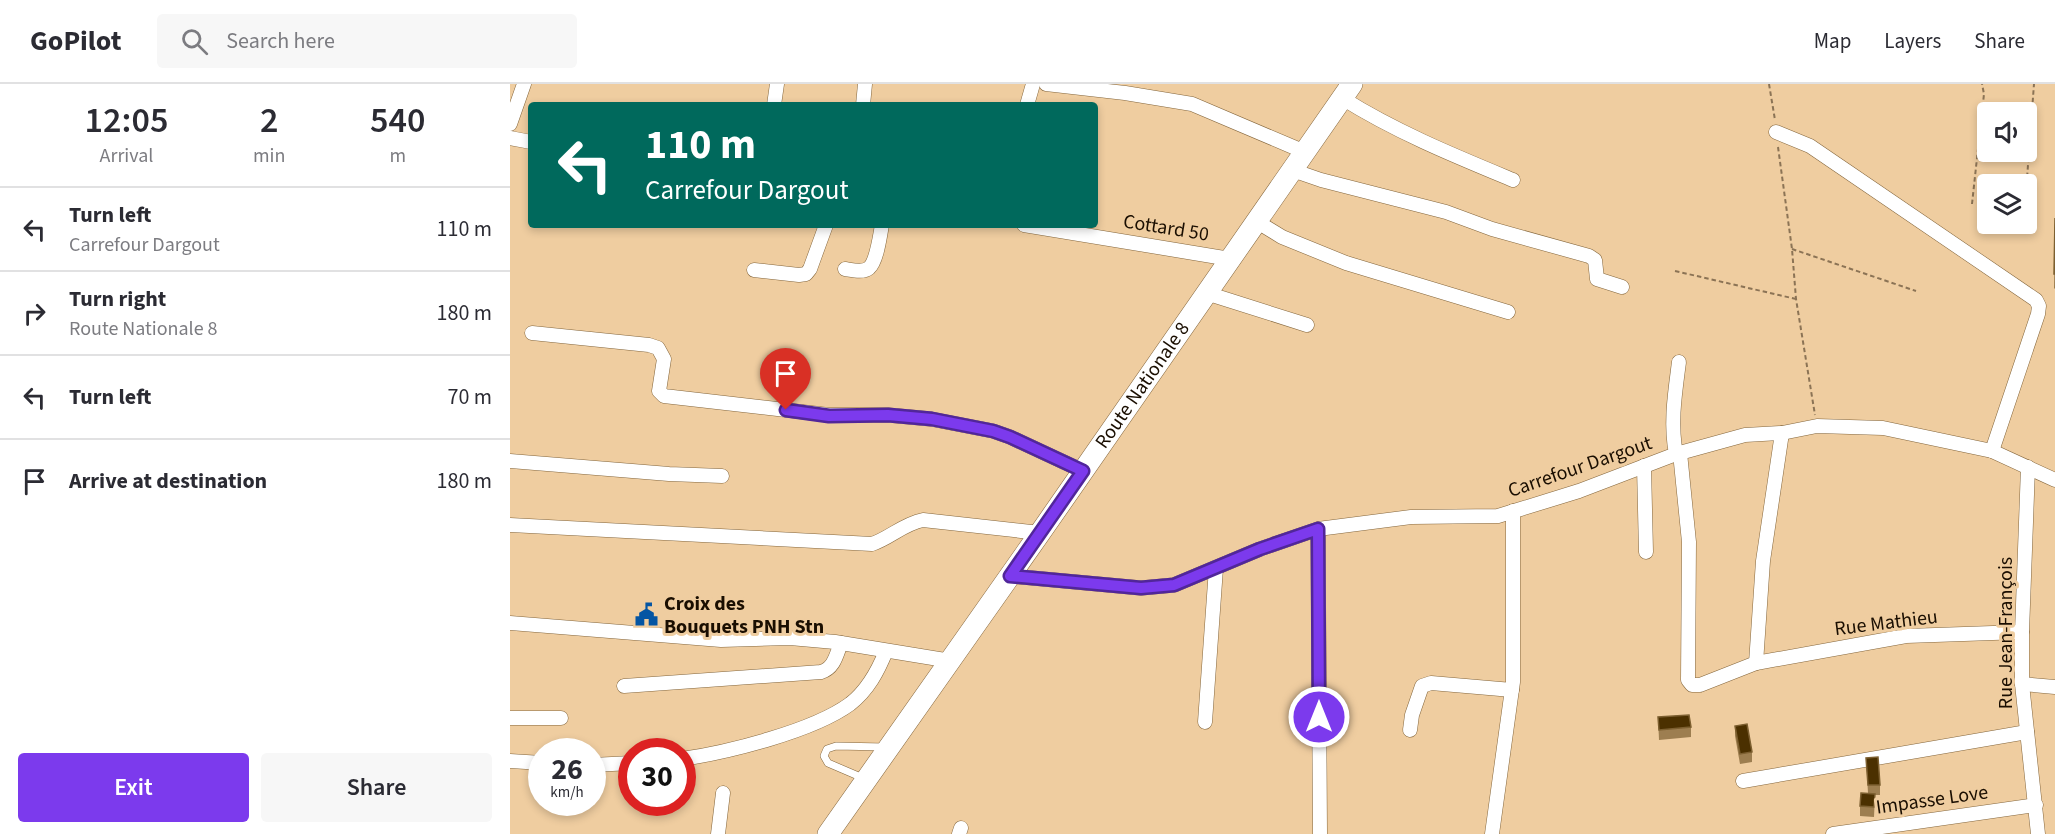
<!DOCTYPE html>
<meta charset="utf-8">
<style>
:root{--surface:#fff;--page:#f7f7f7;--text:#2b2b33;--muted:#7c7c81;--line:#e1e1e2;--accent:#7c3aed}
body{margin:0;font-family:"Source Sans 3",sans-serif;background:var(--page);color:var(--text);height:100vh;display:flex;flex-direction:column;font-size:22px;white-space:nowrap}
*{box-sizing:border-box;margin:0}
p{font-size:20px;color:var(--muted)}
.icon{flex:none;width:33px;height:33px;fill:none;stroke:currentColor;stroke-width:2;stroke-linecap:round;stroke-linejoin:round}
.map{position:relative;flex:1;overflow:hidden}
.drawer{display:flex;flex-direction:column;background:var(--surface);width:510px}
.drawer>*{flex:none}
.top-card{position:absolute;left:18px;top:18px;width:570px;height:126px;border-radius:6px;box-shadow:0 3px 9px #0003;background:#00695c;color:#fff;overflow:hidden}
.tools{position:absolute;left:1467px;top:18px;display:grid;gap:12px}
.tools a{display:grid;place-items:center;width:60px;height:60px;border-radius:6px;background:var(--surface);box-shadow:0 3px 9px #0003;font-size:30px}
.speed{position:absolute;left:18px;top:654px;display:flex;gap:12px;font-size:30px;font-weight:700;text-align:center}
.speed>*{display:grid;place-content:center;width:78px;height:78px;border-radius:50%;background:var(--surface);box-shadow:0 3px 9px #0003;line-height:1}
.speed small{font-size:15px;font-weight:400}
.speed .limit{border:9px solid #d22;background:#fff;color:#111}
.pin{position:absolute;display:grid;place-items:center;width:51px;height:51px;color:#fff;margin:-62px -26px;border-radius:50% 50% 50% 0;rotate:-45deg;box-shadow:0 0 6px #0007}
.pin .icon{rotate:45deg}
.me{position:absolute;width:66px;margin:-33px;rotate:0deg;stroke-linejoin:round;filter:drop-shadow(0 0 4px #0008)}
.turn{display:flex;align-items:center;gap:21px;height:126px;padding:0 18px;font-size:27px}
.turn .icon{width:78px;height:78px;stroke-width:2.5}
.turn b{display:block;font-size:42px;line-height:51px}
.eta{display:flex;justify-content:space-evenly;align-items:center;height:102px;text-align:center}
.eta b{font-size:36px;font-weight:600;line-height:42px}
.action{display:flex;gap:12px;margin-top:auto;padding:12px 18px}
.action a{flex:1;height:69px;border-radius:6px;background:var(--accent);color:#fff;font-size:24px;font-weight:600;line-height:69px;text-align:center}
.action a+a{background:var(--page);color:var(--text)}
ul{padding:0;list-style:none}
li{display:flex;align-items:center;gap:18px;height:84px;padding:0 18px;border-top:2px solid var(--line)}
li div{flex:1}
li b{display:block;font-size:22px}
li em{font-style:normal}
header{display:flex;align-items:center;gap:36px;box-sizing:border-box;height:84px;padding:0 30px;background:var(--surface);border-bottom:2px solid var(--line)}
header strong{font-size:28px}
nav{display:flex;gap:33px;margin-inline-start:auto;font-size:21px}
.search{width:420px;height:54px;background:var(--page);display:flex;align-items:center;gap:15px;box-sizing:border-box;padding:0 21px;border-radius:6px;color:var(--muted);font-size:22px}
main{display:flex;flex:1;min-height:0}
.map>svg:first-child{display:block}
</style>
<header>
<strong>GoPilot</strong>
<div class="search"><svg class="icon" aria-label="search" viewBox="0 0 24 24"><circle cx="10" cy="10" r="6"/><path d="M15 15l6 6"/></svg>Search here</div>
<nav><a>Map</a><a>Layers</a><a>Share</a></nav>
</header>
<main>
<section class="drawer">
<div class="eta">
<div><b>12:05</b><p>Arrival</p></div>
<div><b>2</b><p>min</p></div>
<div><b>540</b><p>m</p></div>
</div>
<ul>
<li><svg class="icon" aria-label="left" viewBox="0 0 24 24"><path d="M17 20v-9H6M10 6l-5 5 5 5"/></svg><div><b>Turn left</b><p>Carrefour Dargout</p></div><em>110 m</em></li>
<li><svg class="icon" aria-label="right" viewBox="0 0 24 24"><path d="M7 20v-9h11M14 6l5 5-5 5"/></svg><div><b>Turn right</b><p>Route Nationale 8</p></div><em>180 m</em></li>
<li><svg class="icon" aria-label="left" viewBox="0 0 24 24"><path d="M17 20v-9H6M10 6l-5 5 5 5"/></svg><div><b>Turn left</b></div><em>70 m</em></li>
<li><svg class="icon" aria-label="arrive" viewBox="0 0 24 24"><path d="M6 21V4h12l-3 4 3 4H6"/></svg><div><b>Arrive at destination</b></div><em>180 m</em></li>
</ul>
<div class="action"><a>Exit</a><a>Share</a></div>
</section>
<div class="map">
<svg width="1545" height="750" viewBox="0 0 1545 750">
<rect width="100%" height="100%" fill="#efcda0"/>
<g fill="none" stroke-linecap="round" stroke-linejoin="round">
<defs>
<path id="service" d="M353,694L318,679L314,672L317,665L326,662L374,663"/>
<g id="minor">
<path d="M536,0L615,9L682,20L795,68"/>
<path d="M832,14C886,48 945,72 1003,96"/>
<path d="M264,21L267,0"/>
<path d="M353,21L355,0"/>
<path d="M517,21L523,0"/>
<path d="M0,40L14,0"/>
<path d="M1266,48L1300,62L1526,216L1529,222L1528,230L1482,367"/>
<path d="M0,54L21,58"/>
<path d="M782,86L811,96L936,128L982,145L1079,172L1085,176L1087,195L1112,203"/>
<path d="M746,137L772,153L836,179L998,228"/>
<path d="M514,141L720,175"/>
<path d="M335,185C342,186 353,189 359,184C367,177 370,151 372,141"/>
<path d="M244,186L289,191L296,190L300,185L316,141"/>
<path d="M696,209L797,241"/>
<path d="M22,249L139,261L148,264L154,275L149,307L154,312L319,331H378L421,335L483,347L500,353L573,387"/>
<path d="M1170,369L1179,458L1178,596L1182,601H1190L1246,579L1396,552L1512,548"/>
<path d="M1166,370C1160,339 1165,309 1169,278"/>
<path d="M0,377L159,390L212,392"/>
<path d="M1134,382L1136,468"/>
<path d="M1518,383L1512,548V600L1528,750"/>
<path d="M0,441L362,460C380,454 393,440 413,436L530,449"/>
<path d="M808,445L810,750"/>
<path d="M500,492L631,504L664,501L750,465L808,445L901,433L988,432L1069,407L1166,370L1235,351L1272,349L1307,342L1373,344L1482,367L1545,396"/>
<path d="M0,539L211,556L280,554L325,558L441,577"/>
<path d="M1246,579L1253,477L1272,349"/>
<path d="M1512,600L1545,603"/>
<path d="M114,602L311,588C324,584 326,572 331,559"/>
<path d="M0,634H51"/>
<path d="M695,638L706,484"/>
<path d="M900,646L902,631L912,602L921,599L1002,606"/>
<path d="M172,675C219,668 303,647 340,620C358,606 368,587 376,567"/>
<path d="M0,677L32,679"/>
<path d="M82,681L122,679"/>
<path d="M1233,697L1517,648"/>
<path d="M208,750L213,709"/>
<path d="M449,750L451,744"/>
<path d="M982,750L1003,598V427"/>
<path d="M1323,750L1526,721"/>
</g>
<g id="primary">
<path id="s1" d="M318,750L530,449L842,0"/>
</g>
</defs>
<use href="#service" stroke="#84663c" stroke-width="8"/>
<use href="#minor" stroke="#84663c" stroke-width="15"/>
<use href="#primary" stroke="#84663c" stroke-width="22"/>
<g stroke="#8b7355" stroke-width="2" stroke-dasharray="4.5 3" stroke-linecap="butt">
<path d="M1259,0L1265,36"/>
<path d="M1268,63L1282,165L1286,215L1305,331"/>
<path d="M1516,108L1524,0"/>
<path d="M1462,120L1474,10L1472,0"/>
<path d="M1514,147V140"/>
<path d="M1282,165L1406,207"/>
<path d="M1165,187L1286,215"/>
</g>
<use href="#service" stroke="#fff" stroke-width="7"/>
<use href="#minor" stroke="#fff" stroke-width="14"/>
<use href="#primary" stroke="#fff" stroke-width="21"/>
</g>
<g fill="#9d7e50">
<path d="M1545,134V205L1544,204Z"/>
<path d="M1148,633L1181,643V653L1149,656Z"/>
<path d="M1225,642L1242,668V678L1230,680L1225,652Z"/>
<path d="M1356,674L1370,701V711H1365L1364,733L1350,732V722L1358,709Z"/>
</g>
<g fill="#4b3000" stroke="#7c5f30" stroke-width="1.5">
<path d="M1545,134V190H1544Z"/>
<path d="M1179,631L1181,643L1149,646L1148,633Z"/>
<path d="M1237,640L1242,668L1230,670L1225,642Z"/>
<path d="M1368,673L1370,701H1358L1356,674Z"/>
<path d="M1351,709L1365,710L1364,723L1350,722Z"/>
</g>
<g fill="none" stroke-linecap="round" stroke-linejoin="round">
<defs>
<path id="route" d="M276,326L319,332L378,331L422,335L483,347L500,353L573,387L500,492L631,504L664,501L750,465L808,445L809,633"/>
</defs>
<use href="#route" stroke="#51269a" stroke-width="15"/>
<use href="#route" stroke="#7c3aed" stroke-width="10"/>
</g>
<defs>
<symbol id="civic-bare" viewBox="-9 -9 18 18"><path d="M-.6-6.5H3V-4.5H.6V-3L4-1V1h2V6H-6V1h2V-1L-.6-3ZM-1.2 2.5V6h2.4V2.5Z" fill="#0455a3" stroke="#efcda0" stroke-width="2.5" paint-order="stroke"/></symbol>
</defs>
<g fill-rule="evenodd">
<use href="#civic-bare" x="120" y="514" width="33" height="33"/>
</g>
<g text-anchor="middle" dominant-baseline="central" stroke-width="6" stroke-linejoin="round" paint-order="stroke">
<g font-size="20" fill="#1a0e01" stroke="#efcda0">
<text transform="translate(656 144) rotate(9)">Cottard 50</text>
<text stroke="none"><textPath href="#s1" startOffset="548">Route Nationale 8</textPath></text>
<text transform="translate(1070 383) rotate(-19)">Carrefour Dargout</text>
<text transform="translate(1376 539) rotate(-7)">Rue Mathieu</text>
<text transform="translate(1496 549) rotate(-90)">Rue Jean-François</text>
<text transform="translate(1422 716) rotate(-8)">Impasse Love</text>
</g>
<g font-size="20" font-weight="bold" fill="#1a0e01" stroke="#efcda0" text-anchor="start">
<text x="154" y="520">Croix des<tspan x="154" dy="23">Bouquets PNH Stn</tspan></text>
</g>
</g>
</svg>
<div class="tools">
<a><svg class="icon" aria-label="sound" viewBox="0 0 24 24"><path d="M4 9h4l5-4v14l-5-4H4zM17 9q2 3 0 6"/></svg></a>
<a><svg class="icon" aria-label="layers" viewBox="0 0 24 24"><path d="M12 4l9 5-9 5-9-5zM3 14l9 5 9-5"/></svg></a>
</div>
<div class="speed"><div>26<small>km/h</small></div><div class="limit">30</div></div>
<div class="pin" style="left:276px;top:326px;background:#d93025"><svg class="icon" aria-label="arrive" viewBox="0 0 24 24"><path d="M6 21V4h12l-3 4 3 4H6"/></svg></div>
<svg class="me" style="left:809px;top:633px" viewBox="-20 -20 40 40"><circle r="17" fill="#7c3aed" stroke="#fff" stroke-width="3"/><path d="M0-11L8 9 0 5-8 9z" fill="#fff"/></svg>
<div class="top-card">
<div class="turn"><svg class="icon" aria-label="left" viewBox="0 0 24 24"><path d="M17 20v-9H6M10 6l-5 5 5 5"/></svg><div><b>110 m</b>Carrefour Dargout</div></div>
</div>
</div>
</main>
